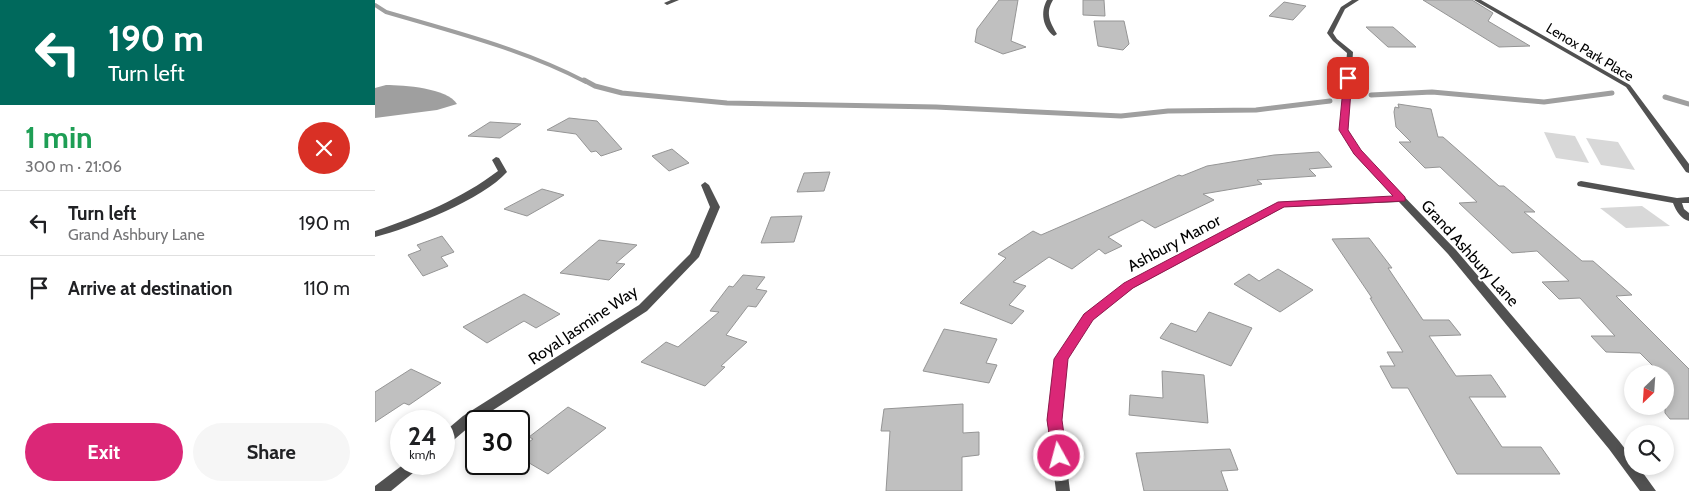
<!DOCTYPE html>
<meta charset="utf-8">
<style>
:root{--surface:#fff;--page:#f6f6f6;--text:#202124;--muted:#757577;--line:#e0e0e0;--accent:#db2777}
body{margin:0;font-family:Cabin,sans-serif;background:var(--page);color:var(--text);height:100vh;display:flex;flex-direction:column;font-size:19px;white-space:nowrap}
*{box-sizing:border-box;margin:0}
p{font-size:16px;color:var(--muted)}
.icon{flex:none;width:28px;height:28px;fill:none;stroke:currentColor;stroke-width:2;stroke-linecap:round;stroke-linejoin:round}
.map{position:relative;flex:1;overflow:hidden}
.drawer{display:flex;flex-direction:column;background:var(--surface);width:375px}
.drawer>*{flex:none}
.banner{background:#00695c;color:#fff;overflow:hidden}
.needle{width:32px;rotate:205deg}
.fabs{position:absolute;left:1249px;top:365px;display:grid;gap:10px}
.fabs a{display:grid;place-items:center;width:50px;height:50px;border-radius:50%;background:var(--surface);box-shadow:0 2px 8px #0003;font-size:25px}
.speed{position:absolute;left:15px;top:410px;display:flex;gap:10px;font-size:25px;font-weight:700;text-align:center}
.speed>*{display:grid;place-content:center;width:65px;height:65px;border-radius:50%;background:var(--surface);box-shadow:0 2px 8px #0003;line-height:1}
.speed small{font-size:12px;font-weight:400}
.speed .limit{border:2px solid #111;border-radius:8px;background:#fff;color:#111}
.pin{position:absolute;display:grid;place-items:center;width:42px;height:42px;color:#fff;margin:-21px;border-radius:10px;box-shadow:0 2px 8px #0006}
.me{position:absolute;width:55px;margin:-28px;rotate:353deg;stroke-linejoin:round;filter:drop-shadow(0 0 4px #0008)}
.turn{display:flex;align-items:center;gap:18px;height:105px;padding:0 25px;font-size:22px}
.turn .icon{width:65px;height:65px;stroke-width:2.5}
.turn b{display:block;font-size:35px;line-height:42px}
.round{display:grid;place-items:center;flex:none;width:52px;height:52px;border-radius:26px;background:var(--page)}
.overview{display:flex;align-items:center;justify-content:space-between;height:85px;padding:0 25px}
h1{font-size:30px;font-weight:800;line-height:38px;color:#1e9e55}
.primary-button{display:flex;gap:10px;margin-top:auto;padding:10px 25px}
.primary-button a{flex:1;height:58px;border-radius:30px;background:var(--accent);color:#fff;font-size:20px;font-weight:800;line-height:58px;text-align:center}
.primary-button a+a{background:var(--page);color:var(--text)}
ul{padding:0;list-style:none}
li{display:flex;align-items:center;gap:15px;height:65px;padding:0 25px;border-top:1px solid var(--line)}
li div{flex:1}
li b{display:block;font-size:19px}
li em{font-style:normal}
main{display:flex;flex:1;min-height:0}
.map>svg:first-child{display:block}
</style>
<main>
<section class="drawer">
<div class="banner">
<div class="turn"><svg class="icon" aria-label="left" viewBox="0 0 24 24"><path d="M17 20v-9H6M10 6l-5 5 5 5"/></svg><div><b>190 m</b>Turn left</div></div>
</div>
<div class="overview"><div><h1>1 min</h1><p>300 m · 21:06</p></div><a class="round" style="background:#d93025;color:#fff"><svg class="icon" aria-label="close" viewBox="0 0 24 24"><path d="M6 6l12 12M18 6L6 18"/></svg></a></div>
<ul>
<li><svg class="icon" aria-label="left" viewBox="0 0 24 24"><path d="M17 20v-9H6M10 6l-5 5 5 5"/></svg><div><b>Turn left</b><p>Grand Ashbury Lane</p></div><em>190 m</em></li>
<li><svg class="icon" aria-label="arrive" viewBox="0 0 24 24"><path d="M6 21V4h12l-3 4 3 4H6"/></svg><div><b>Arrive at destination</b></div><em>110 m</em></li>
</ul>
<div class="primary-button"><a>Exit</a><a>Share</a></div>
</section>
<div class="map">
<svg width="1314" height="491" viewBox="0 0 1314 491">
<rect width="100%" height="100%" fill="#fff"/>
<g fill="#d8d8d8">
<path d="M1169,132L1200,136L1214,163L1181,158Z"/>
<path d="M1211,138L1243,142L1260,170L1226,165Z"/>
<path d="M1267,206L1295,226L1251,228L1225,208Z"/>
</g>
<path fill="#9f9f9f" d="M11,85C29,85 72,88 82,104L62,110L0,118V88Z"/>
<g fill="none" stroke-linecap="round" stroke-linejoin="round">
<path stroke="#9f9f9f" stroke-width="4" d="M0,5L11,12C79,32 148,49 211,82"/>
<g stroke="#9f9f9f" stroke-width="5">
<path d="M209,80L220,86L247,93L352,103L561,107L746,116L793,111L881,110L955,101"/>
<path d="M996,95L1057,92L1169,102L1237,93"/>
<path d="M1290,97L1314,104"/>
</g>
</g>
<g fill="#c0c0c0" stroke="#959595">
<path d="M624,0H643L636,41L651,47L628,54L600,42L602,29Z"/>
<path d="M708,0H729L730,16L708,15Z"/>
<path d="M1048,0H1097L1118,13L1113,21L1155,46L1124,47Z"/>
<path d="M909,2L931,6L918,20L894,16Z"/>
<path d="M719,21H749L754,44L748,50L723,46Z"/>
<path d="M991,27H1018L1041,47H1013Z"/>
<path d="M1023,104L1056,109L1063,137H1068L1124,186H1129L1160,212H1149L1207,261H1218L1257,295L1241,296L1314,369V419H1295L1290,413V374H1286L1265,353L1231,352L1216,336H1240L1205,298L1184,299L1167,282L1194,281L1162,251L1137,253L1084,203L1102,202L1065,167L1050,168L1024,142H1036L1021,127L1019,112L1020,107L1024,108Z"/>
<path d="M194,118L222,121L247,149L226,156L221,151L216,152L201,134L172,130Z"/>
<path d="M115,122L146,124L125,138L93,136Z"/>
<path d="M297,149L314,163L294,171L277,156Z"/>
<path d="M944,152L957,167L934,169L941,176L882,180L887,184L828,194L839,200L780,228L767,220L733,237L747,246L730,254L724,249L697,269L674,257L638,282L651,286L634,305L649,311L637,324L585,303L631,258L623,254L658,231L666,235L804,175L807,176L832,166L899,155Z"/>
<path d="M455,172L449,191L422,192L429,173Z"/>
<path d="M167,189L189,195L152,216L129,209Z"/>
<path d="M427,216L419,242L386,243L396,217Z"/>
<path d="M67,236L79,252L66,257L73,266L48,276L33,255L46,250L42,245Z"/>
<path d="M994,238L1017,268H1013L1048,320H1074L1086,335L1054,336L1081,376L1116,375L1131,397H1094L1127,447H1166L1185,474H1082L1033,388H1017L1005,366H1020L1012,352H1028L995,298H997L957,239Z"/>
<path d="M224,240L262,245L241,263L250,264L234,280L185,273Z"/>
<path d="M903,269L938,290L905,312L859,284L874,274L884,281Z"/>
<path d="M368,275L390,277L381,289L392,291L381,307L373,306L351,335L372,342L346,366L350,367L330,386L266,362L291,342L303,347L344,312L335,311L354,286L358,287Z"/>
<path d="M149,294L185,314L161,328L149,321L112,343L88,327Z"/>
<path d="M834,312L877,328L856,366L785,338L796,323L821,332Z"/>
<path d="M569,329L622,339L611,363L622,365L614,383L548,371Z"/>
<path d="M36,369L66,383L34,405L29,403L0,422V392Z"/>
<path d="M787,371L829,375L833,423L754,415L755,395L788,398Z"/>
<path d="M588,404V433L604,432V455L587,457V491H511L515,431H506L509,409Z"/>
<path d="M193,407L231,428L173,474L144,457V449L158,439L154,437Z"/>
<path d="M855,449L863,470L846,471L853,491H769L761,453Z"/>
</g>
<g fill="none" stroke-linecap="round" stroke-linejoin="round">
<path fill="#515151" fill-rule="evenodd" d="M1206,181L1302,198L1314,197V203H1307L1309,209L1314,213V221C1306,219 1301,211 1298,203L1203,186L1202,184L1203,182Z"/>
<g fill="#515151" fill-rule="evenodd">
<path d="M296,0H304L292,5L289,3Z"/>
<path d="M672,0H678C670,13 675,22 682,34L679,36C668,28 665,12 672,0Z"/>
<path d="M977,0H984L970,9L958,33L962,39L978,52L973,130L985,151L1081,250L1244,441L1258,459V466H1263L1281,491H1265L1234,449L1073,254L1024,202L909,207L758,288L717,320L692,359L686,420L695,491H681L672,420L680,359L709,314L750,284L904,202L1019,197L979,154L965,130L972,53L958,41L952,33L966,7Z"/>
<path d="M1099,0H1106L1255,85L1314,164V173L1311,172L1251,87Z"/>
<path d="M121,157L124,158L132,172C108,199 36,228 0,237V231C44,216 86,199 123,171L117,160Z"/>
<path d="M330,182L334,185L345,207L324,257L272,311L101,421L74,444L69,445V432L88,416L264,305L315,254L335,207L326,185Z"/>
<path d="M29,464H46L44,468L16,491H0V486Z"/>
</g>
</g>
<path fill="#db2777" stroke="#8e194d" d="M973,76L977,78L973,130L986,150L1030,197V201L909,207L758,288L718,320L693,359L687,420L692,456L689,460L684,462L678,460L672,420L679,359L709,314L749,283L903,202L1018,196L979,154L964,130L969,78Z"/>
<g text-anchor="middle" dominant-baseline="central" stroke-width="4" stroke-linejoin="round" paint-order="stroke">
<g font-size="14" fill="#000" stroke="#fff">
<text transform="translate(1215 52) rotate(31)">Lenox Park Place</text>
</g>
<g font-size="16" fill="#000" stroke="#fff">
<text transform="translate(799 243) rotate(-28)">Ashbury Manor</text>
<text transform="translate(1095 253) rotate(48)">Grand Ashbury Lane</text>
<text transform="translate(208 325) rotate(-34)">Royal Jasmine Way</text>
</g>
</g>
</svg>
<div class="fabs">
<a><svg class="needle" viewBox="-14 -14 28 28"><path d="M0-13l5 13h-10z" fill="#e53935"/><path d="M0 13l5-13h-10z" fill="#757577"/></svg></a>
<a><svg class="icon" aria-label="search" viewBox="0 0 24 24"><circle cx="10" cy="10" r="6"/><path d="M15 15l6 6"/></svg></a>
</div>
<div class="speed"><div>24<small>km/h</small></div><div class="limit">30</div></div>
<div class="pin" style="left:973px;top:78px;background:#d93025"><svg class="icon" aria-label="arrive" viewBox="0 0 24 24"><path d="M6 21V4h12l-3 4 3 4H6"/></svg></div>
<svg class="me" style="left:684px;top:456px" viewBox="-20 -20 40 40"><circle r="17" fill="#db2777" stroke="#fff" stroke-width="3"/><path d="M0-11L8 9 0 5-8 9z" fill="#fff"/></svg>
</div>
</main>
